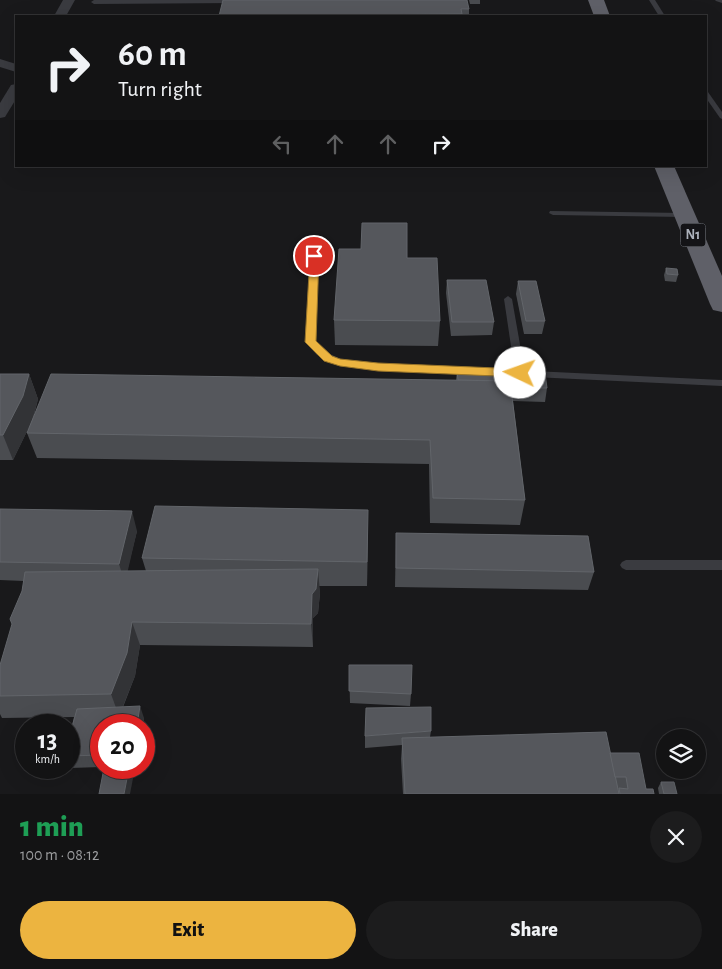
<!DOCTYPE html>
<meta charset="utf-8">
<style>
:root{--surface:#131314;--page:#1c1c1d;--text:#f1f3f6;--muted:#9d9ea0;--line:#323234;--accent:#ecb440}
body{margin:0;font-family:"Alegreya Sans",sans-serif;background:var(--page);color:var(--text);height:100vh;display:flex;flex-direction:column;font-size:19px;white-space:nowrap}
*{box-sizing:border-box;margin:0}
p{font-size:16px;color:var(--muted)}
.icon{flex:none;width:28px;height:28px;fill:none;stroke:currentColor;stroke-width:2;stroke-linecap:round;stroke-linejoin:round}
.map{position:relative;height:794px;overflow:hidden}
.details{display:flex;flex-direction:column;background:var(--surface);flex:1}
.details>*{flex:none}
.top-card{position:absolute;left:15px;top:15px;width:692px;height:152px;border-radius:0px;box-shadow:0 5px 20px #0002,0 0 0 1px var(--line);background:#131314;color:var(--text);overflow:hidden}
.tools{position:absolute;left:656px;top:729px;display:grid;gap:10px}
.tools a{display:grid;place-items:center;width:50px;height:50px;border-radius:50%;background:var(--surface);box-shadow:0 5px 20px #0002,0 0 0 1px var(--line);font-size:25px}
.speed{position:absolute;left:15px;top:714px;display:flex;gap:10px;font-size:25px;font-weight:700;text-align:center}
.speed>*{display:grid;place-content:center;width:65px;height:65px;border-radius:50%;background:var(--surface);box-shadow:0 5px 20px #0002,0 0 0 1px var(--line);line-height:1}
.speed small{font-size:12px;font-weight:400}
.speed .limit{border:8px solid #d22;background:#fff;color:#111}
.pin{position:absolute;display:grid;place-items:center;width:42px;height:42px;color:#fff;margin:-21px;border:2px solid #fff;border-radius:50%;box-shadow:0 1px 5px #0007}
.me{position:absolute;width:55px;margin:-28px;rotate:273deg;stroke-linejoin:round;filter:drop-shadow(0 0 4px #0008)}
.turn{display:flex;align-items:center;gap:18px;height:105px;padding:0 20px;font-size:22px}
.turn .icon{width:65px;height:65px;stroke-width:2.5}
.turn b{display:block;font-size:35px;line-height:42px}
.lanes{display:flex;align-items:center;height:48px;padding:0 20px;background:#0003;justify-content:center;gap:25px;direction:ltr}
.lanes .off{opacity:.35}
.round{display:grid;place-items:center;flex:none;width:52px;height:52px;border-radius:26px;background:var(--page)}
.overview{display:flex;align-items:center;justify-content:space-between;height:85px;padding:0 20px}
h1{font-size:30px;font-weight:800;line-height:38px;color:#1e9e55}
.button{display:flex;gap:10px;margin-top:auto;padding:10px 20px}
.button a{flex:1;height:58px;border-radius:30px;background:var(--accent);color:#111;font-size:20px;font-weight:800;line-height:58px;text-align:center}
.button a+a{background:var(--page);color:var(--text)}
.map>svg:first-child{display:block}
</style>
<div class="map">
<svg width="722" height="794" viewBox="0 0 722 794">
<rect width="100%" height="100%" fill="#19191b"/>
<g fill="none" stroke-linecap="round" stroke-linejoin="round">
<g fill="#3a3b40" fill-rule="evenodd">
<path d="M235,0L238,2L237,3L94,4L91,2L94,0Z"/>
<path d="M649,0H655L665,16H659Z"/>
<path d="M715,0H722V3L716,1Z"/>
<path d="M706,91L708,92L722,112V119L720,118L706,98Z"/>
<path d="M550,211L684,213L688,215L684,217L553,215L549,213Z"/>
<path d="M314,253L318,256L315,341L323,351L341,359L378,364L493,369L498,372L496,374L378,370L339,365L317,355L305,342L310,256Z"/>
<path d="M508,296L512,299L525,373L520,376L515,373L504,299Z"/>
<path d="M533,371L722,380V386L533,377L528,374Z"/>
<path d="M626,560H722V570H626L622,568L620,565L622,562Z"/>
</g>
<g fill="#3a3b40" fill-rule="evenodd">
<path d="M63,0H75L66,16H54Z"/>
<path d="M0,59L16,64V72L0,67Z"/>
<path d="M16,84V99L5,117L0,118V103L11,85Z"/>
</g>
<g fill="#5f6068" fill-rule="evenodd">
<path d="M588,0H604L610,16H594Z"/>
<path d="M654,166H674L722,276V312L713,310L710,304Z"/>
</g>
</g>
<g fill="#4a4c50">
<path d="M469,0H480V4H470Z"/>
<path d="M469,9V16H219Z"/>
<path d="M407,258L440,321L438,346L335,345L334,320Z"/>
<path d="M666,268L678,275L676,282L665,281L664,275Z"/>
<path d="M447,280L494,322L492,335L451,336L446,293Z"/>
<path d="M518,281L545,321L542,334H524L516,294Z"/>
<path d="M457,371L547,388L545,402L513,401L525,500L520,525L430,523L429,464L37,458L27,433L30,425L13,460H0V374H29L38,399L33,419L456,380Z"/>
<path d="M0,509L137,531L127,571H146L142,558L368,535L367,586H319L320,593L318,613L313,618V647L140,645L135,676L123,707L144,718L143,725H101V767L70,768L69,766V738L74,717L2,718L0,714V665L5,652L22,591L24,581L0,580Z"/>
<path d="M396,533L594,572L588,590L395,587Z"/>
<path d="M349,665L411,694L410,706L350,703Z"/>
<path d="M431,731L430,737L610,753L646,789L654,794H403L401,759L402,745L365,748V736Z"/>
<path d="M661,782L677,794H659L658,788Z"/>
</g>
<g fill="#323336">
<path d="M29,374L38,399L32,421L13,460L3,435Z"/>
<path d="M368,510V535L367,586V562Z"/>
<path d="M132,511L137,531L125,583L119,564Z"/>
<path d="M318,569L320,593L318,613L313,618V647L311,624L312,594Z"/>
<path d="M132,622L140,645L135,676L119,716L111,694Z"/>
<path d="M140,706L144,718L143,725H137Z"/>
<path d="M129,768H135L130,794H124Z"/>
</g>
<g fill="#55575c" stroke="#62656a">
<path d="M223,0H467L469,9H461L462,14L219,16Z"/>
<path d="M362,223H407V258H437L440,321L334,320L339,249H361Z"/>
<path d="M666,268L677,269L678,275L667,274Z"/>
<path d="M447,280H486L494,322H452Z"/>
<path d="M518,281H536L545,321H526Z"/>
<path d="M457,371L545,373L547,388H511L510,381L458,380Z"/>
<path d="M0,374H29L23,396L3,435H0Z"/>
<path d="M51,374L510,381L525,500L433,498L430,440L27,433Z"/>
<path d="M155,506L368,510L367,562L142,558Z"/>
<path d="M0,509L132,511L119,564L0,562Z"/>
<path d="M396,533L588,536L594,572L396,568Z"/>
<path d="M318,569L316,589L312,594L311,624L132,622L127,653L111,694L0,696V665L12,624L10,619L22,591L25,572Z"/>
<path d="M349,665H412L411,694L349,691Z"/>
<path d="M140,706L137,725H101V755L69,756V738L77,709Z"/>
<path d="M431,707V731L365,736L366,708Z"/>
<path d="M606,732L619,794H405L402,738Z"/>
<path d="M610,753H639L646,789H653L654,794H620L619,788L628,789L626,777H615Z"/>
<path d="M104,768H129L124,794H99Z"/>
<path d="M661,782H674L677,794H664Z"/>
</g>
<path fill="#ecb440" stroke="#99752a" d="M314,253L319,256L316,341L332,356L340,359L378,363L520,369L525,373L520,377L378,371L340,366L324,361L305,342L310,256Z"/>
<g text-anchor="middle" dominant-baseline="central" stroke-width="4.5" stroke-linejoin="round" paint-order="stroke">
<rect fill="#141417" stroke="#7e828a" stroke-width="1" x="680.5" y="223.5" width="25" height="23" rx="4"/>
<g font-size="14" font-weight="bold" fill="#acb1bb">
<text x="693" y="235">N1</text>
</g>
</g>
</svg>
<div class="tools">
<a><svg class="icon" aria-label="layers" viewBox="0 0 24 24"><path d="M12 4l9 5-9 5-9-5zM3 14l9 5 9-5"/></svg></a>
</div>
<div class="speed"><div>13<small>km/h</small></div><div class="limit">20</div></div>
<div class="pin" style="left:314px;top:256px;background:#d93025"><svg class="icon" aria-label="arrive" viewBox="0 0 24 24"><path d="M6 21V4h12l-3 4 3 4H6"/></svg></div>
<svg class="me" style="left:520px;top:373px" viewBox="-20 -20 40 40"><circle r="19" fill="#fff"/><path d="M0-13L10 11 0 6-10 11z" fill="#ecb440"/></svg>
<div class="top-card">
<div class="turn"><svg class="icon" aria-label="right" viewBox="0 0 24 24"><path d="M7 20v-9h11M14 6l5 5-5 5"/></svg><div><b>60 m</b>Turn right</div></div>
<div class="lanes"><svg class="icon off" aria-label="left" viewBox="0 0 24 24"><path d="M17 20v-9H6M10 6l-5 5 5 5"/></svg><svg class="icon off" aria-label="ahead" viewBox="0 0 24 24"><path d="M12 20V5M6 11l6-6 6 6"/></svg><svg class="icon off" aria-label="ahead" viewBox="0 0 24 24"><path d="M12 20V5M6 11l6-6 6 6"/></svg><svg class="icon" aria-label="right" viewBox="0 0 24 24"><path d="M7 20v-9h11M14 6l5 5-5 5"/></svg></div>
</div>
</div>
<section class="details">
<div class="overview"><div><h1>1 min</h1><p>100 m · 08:12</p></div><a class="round"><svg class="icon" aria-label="close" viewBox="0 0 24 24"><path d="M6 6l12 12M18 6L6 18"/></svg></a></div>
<div class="button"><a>Exit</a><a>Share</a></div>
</section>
